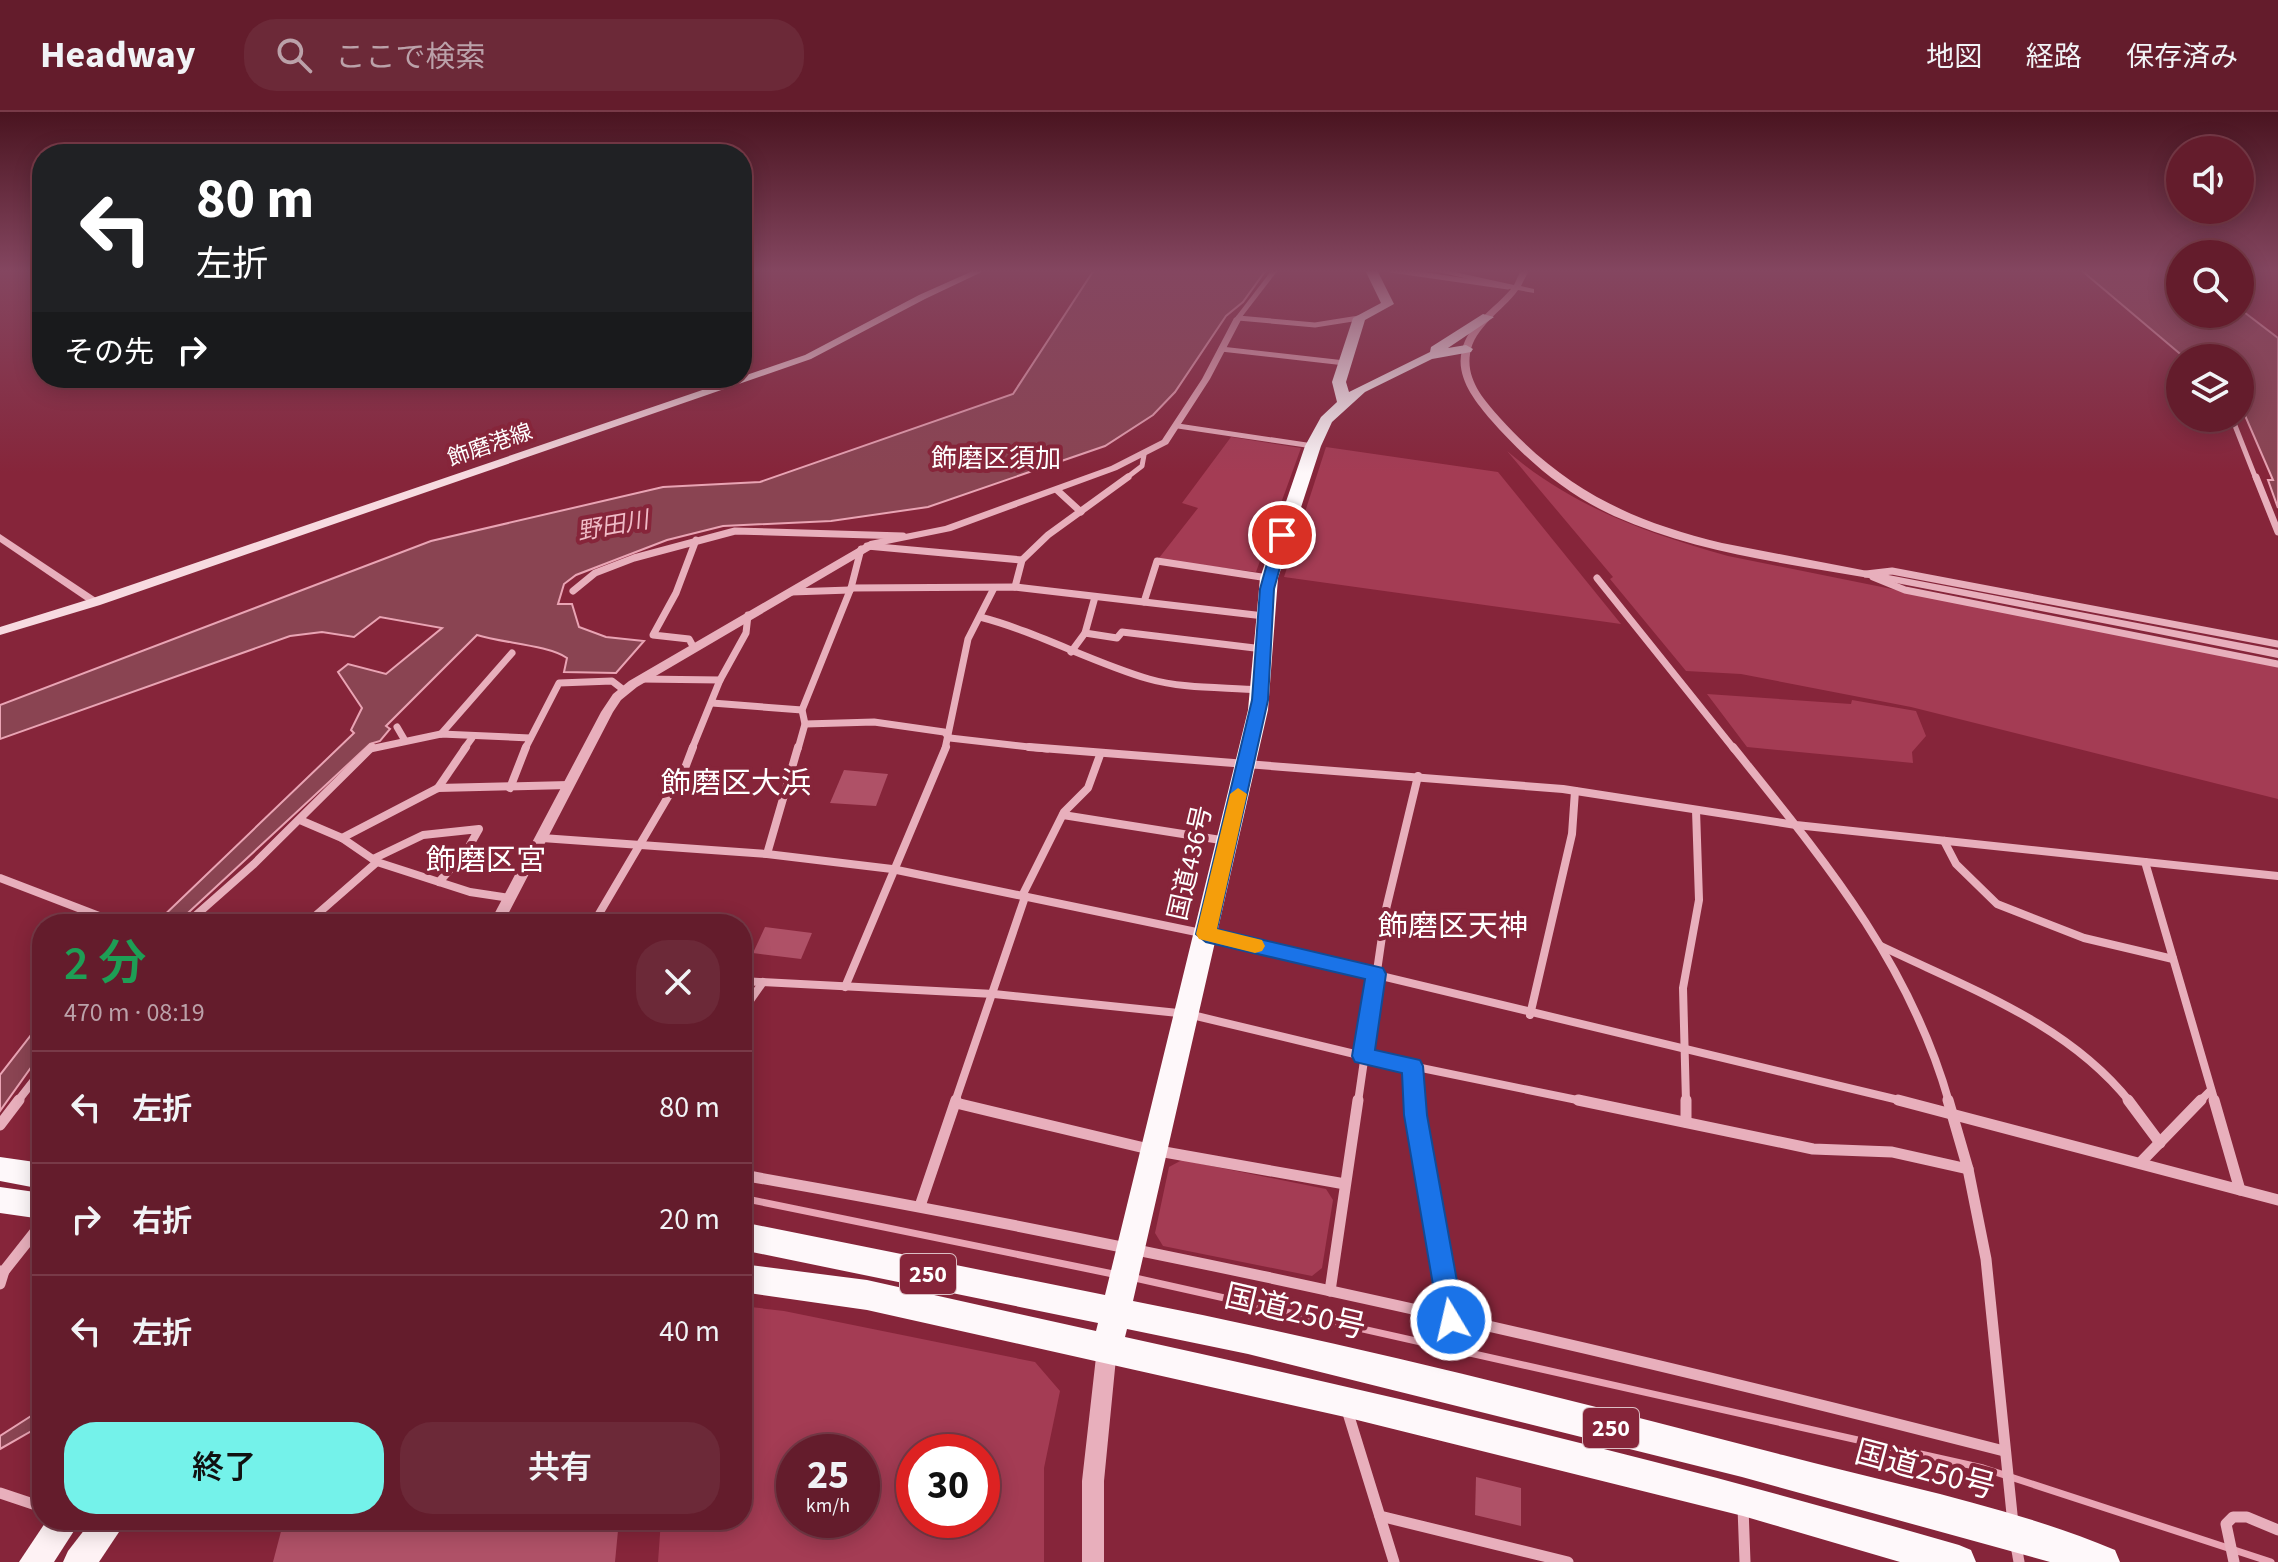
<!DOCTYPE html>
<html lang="ja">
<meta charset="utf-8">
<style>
:root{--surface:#641c2c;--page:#6c2938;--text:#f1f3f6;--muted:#bba1a9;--line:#783a48;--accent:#74f2ea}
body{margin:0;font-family:"Source Sans 3","Noto Sans JP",sans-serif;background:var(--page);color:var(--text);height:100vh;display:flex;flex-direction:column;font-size:30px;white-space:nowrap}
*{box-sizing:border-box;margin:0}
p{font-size:26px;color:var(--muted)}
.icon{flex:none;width:44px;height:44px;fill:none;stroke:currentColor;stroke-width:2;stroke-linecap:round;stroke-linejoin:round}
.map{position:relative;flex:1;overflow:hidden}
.details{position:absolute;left:32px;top:802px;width:720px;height:616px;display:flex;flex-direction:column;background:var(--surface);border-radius:32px;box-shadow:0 4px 20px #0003,0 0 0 2px var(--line)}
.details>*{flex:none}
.guide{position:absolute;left:32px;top:32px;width:720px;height:244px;border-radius:32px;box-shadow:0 4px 20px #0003,0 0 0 2px var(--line);background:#202124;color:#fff;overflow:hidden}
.tools{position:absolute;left:2166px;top:24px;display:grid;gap:16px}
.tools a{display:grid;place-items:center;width:88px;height:88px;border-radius:50%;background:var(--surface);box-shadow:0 4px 20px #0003,0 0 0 2px var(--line);font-size:40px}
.speed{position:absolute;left:776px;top:1322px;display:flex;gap:16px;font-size:40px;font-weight:700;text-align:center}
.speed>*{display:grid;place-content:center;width:104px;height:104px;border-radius:50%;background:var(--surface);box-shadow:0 4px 20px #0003,0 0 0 2px var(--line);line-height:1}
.speed small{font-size:20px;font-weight:400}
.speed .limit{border:12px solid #d22;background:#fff;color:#111}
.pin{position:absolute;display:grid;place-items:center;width:68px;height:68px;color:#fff;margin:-34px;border:4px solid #fff;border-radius:50%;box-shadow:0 2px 8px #0007}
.me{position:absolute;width:88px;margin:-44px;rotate:351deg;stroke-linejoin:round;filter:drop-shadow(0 0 6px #0008)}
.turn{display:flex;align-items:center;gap:28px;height:168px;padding:0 32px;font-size:36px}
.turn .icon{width:104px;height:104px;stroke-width:2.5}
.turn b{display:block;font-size:56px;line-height:68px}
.then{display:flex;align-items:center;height:76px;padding:0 32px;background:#0003;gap:16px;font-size:30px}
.round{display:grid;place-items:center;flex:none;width:84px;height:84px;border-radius:32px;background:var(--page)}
.headline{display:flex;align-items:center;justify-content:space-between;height:136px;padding:0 32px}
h1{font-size:48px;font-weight:600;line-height:60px;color:#1e9e55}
.button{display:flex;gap:16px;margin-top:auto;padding:16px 32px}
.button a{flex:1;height:92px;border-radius:32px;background:var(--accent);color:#111;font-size:32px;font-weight:600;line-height:92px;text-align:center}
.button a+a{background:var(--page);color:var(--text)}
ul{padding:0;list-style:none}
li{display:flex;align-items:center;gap:24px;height:112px;padding:0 32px;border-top:2px solid var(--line)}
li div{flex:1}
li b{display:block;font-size:30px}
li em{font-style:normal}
header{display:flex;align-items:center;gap:48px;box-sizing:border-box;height:112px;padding:0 40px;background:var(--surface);border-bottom:2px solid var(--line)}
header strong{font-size:38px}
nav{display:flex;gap:44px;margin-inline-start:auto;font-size:28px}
.search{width:560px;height:72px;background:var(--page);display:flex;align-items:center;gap:20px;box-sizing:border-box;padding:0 28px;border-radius:32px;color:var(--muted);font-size:30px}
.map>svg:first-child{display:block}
</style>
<header>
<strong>Headway</strong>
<div class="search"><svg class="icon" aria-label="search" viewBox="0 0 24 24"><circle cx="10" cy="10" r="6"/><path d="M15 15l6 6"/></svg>ここで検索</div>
<nav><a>地図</a><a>経路</a><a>保存済み</a></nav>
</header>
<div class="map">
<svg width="2278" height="1450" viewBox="0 0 2278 1450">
<rect width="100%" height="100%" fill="#86253a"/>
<g fill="#a43c54" fill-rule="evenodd">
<path d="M1231,325L1301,336L1256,460L1163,448L1159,446L1198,396L1182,391Z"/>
<path d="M1326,335L1498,360L1621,512L1284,465Z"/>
<path d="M1507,339C1573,395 1646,421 1728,444L2278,555V687L1911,595L1741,562L1686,559L1610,467L1613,465Z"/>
<path d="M1707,582L1851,592L1852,588L1916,599L1926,624L1912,640L1913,651L1747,635Z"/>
<path d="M1182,1048L1326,1077L1333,1088L1322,1156L1312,1164L1163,1134L1155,1121L1169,1055Z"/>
<path d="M742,1194L784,1199L1035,1250L1060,1279L1044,1356V1450H658L661,1408H742ZM862,1340V1408H794V1340ZM982,1340V1408H914V1340Z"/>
</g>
<g fill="#8a4452" stroke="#e9a4b4" stroke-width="2">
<path d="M1094,158H1266L1243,190L1226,204L1175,280L1153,303L1105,334L928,395L831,409L723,414L667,428L576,463L564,472L558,492H572L579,515L606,525L644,529L616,561L564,560L567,546C548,533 502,531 477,523L386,614L390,617L380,629L370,632L176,812H155L354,621L351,618L362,596L338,560L348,552L386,562L442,516L380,505L354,525L322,520L290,524L0,627V593L431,429L663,375L760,370L1013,282Z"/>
<path d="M2081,158H2180V202H2240V197L2278,226V396L2268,368H2273L2240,292V246H2185Z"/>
<path d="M42,909V940L0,999V963Z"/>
<path d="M42,1297V1313L0,1337V1324Z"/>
</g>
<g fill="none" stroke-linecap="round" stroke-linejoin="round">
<g stroke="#e9a4b4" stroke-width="7">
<path d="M742,1086L1113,1162"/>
<path d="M1135,1166L1983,1356L2271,1450"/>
</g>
</g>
<g fill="#af5167">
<path d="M844,658L888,662L876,694L830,691Z"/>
<path d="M765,815L812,821L801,847L753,841Z"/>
<path d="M1476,1365L1521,1376V1414L1475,1403Z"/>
<path d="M284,1408H619L615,1450H273Z"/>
</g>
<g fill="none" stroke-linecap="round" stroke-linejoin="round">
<g stroke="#e8afbc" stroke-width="5">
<path d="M1391,158L1508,175"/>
<path d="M1238,206L1315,213L1359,206"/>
<path d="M1238,206L1275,158"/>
<path d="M1221,237L1345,251"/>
<path d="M2232,306L2256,367"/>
<path d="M1178,314L1313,334"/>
<path d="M1125,367L1142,354L1144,343"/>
</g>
<g stroke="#e8afbc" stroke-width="7">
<path d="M2256,365L2278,420"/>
<path d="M1057,378L1081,400"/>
<path d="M867,434L1022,448"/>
<path d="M1866,462L1892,459L2278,532"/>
<path d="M1873,465L1905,478L2278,552"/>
<path d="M1597,466L1734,637"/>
<path d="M1015,475L1022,448L1048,423L1128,365"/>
<path d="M851,476L1015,475L1264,504"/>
<path d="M573,479L595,461L634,446L735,419L903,424"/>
<path d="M791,480L850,478"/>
<path d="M1144,490L1157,449L1268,466"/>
<path d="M980,505C1038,520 1091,550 1149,567C1183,577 1225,575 1260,578"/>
<path d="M1085,521L1117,526L1122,520L1263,537"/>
<path d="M694,536L689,527L653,523L676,481L696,428"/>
<path d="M1071,540L1085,521L1095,485"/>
<path d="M641,567L720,568"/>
<path d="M712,591L802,598"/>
<path d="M805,612L874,610L944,620L950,626L1047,637"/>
<path d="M397,615L404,627"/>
<path d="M441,622L512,541"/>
<path d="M370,637L441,622L530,626"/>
<path d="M464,637L472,626"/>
<path d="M525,637L559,571L612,569L625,579"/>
<path d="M692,637L720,568L746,521L748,503"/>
<path d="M798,637L805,612L802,598L851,476L861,437"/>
<path d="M945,637L968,527L994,476"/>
</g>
<g stroke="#e8afbc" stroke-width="8">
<path d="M1029,635L1563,677L1796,713L2278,764"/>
<path d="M1733,635C1823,747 1909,849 1949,990"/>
<path d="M438,676L466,635"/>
<path d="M510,676L526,635"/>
<path d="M1063,703L1227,729"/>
<path d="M300,708L342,726L377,750L470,780L510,786"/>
<path d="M342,726L438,676L569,673"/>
<path d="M542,726L767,742L892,757L1206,822L1907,990"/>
<path d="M1944,729L1956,752L1997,792L2084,826L2173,847"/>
<path d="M767,742L798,635"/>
<path d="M373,747L423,723L479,717L467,738L439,770"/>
<path d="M2145,750L2215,990"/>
<path d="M0,766L120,812"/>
<path d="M1022,784L1064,700L1088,676L1100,643"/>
<path d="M186,812L254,752L372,635"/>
<path d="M306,812L377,750"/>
<path d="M593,812L685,656L693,635"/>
<path d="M1881,834C1970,877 2067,911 2130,990"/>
<path d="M742,869L994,882L1188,902L1363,944L1587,990"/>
<path d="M845,875L946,635"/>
<path d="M742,900L763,870"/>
<path d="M1530,903L1572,722L1575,679"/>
<path d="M1412,954L1414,990"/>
<path d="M17,990L42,958"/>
<path d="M955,990L1025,785"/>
<path d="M1358,990L1386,797L1418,664"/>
<path d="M1686,990L1683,876L1699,788L1696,698"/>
<path d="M2199,990L2211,978"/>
</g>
<g stroke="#e8afbc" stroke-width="11">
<path d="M1414,988L1451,1208"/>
<path d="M1578,988L1813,1037L1892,1040L1968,1057"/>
<path d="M1686,988V1010"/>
<path d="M1898,988L2278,1088"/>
<path d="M1948,988L1968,1057L1986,1147L2013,1412"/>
<path d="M2128,988L2160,1031"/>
<path d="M2214,988L2240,1078"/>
<path d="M956,991L1153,1038L1345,1072"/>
<path d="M0,1013L19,988"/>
<path d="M2140,1051L2201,988"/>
<path d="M742,1063C1166,1137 1587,1232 2004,1339"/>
<path d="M920,1094L956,988"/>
<path d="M0,1159H4L42,1111"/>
<path d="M0,1172L4,1159"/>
<path d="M1330,1179L1358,988"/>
<path d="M1347,1298L1394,1450"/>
<path d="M0,1381L42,1395"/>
<path d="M1743,1395L1745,1450"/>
<path d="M1380,1404L1568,1450"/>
<path d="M2016,1433L2019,1450"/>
<path d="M2234,1450L2226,1412L2233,1405H2247L2278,1418"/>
</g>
<g fill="#e8afbc" fill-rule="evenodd">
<path d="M1430,158H1445L1514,173L1521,158H1529L1521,174L1534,177V181L1518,178C1503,199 1474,215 1470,242C1466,268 1484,288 1500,306C1564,377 1630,409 1722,431L2278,538V546C2149,520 2020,495 1891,470C1799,453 1701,443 1614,404C1566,382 1526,348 1491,308C1475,289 1455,265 1462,238C1468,212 1495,196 1511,177Z"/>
<path d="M1238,204L1242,206L1210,267L1168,332L1117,358L951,419L877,434L637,575L621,588L613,600L503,812H489L601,600L613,582L629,569L870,429L945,414L1111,354L1162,328L1202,267L1234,206Z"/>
<path d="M0,422L99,488V492H91L0,430Z"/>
<path d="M1107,1226L1114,1229L1117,1236L1104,1369V1450H1082V1369L1097,1236L1100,1229Z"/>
</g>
<path fill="#f7dae0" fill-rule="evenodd" d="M975,158H986L925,187L811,247L100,493L0,523V515L90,487L805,243L919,183Z"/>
<g fill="#fef2f4" fill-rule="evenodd">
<path d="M47,1408H81L54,1450H19Z"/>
<path d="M92,1408H127L99,1450H63L68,1439Z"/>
</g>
<g fill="#fef8fa" fill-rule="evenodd">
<path d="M1365,158H1377L1394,192L1365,208L1346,270L1349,280L1430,240L1431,235L1483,202L1494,205L1448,236L1466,233L1473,237L1471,240L1432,247L1365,280L1332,310L1321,334L1278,466L1268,598L1133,1189C1351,1232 1568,1287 1783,1343C1893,1372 2010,1394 2115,1438L2120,1450H2050L1742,1365L1248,1242L1127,1217L1125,1225C1405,1286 1683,1353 1959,1433L1971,1438L1976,1450H1900L1743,1404L1345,1305L867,1198L742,1180V1152L867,1168L1096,1219L1098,1211L742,1138V1110L1105,1183L1248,598L1260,466L1305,334L1321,305L1337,290L1332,270L1353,206L1381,191Z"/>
<path d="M0,1045L42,1051V1077L0,1069Z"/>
<path d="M0,1075L42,1081V1107L0,1101Z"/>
</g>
</g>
<linearGradient id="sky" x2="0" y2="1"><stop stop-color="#4a1420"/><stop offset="0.44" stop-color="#844660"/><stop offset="1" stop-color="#844660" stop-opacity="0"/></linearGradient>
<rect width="2278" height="361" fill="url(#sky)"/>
<path fill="#1a73e8" stroke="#114b97" stroke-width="2" d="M1282,419L1289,423L1274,477L1268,588L1217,817L1383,856L1386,862L1375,938L1420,948L1423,954L1427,1003L1464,1208L1460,1216L1451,1220L1442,1216L1439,1208L1404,1003L1402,961L1355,950L1352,944L1365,867L1206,830L1196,822L1252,588L1260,477L1275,423Z"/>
<path fill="#f59e0b" d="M1238,676L1247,682L1217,817L1262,828L1265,834L1262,839L1255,841L1199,827L1196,822L1230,682Z"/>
<g text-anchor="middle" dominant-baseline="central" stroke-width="8" stroke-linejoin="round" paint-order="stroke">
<g font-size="22" fill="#fff" stroke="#86253a">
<text transform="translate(490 333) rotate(-19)">飾磨港線</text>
</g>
<g font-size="24" font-style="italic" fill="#f0bbc7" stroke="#86253a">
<text transform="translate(613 414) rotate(-10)">野田川</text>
</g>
<g fill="#86253a" stroke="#dbbec4" stroke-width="2">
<rect x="900" y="1142" width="56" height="40" rx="6"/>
<rect x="1583" y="1296" width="56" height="40" rx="6"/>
</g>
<g font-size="24" font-weight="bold" fill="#fff">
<text x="928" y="1162">250</text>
<text x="1611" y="1316">250</text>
</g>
<g font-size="26" fill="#fff" stroke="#86253a">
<text x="996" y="346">飾磨区須加</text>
</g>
<g font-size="26" fill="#fff" stroke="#86253a">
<text transform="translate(1190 751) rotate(-77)">国道436号</text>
</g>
<g font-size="30" fill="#fff" stroke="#86253a">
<text x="736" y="671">飾磨区大浜</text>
<text x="486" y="748">飾磨区宮</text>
<text x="1453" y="814">飾磨区天神</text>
</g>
<g font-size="32" fill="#fff" stroke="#86253a">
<text transform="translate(1295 1200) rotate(13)">国道250号</text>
<text transform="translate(1925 1358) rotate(15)">国道250号</text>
</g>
</g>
</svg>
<div class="tools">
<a><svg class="icon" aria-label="sound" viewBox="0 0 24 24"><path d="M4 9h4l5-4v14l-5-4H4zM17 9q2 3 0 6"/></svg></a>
<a><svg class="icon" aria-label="search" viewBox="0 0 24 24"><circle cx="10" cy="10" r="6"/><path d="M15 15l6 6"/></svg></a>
<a><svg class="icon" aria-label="layers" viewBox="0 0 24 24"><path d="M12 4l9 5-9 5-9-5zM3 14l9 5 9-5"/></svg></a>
</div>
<div class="speed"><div>25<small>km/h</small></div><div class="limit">30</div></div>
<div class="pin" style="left:1282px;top:423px;background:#d93025"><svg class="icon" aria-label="arrive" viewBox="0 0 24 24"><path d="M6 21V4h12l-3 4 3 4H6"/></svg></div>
<svg class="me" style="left:1451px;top:1208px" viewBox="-20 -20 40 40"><circle r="17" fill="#1a73e8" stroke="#fff" stroke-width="3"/><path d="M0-11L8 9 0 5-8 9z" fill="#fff"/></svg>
<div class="guide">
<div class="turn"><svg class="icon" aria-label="left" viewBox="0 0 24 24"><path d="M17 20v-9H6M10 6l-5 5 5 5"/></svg><div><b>80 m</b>左折</div></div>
<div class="then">その先<svg class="icon" aria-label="right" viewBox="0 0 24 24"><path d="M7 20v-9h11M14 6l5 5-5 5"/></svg></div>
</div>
<section class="details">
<div class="headline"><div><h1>2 分</h1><p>470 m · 08:19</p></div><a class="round"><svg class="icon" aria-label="close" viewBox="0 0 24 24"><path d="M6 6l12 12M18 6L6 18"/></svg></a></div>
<ul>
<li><svg class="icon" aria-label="left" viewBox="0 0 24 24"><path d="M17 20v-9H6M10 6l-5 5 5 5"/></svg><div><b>左折</b></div><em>80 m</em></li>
<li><svg class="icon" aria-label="right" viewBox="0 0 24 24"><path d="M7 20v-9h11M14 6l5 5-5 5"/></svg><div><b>右折</b></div><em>20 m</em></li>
<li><svg class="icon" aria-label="left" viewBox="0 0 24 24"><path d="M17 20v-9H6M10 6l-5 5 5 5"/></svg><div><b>左折</b></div><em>40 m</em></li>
</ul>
<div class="button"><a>終了</a><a>共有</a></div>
</section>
</div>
